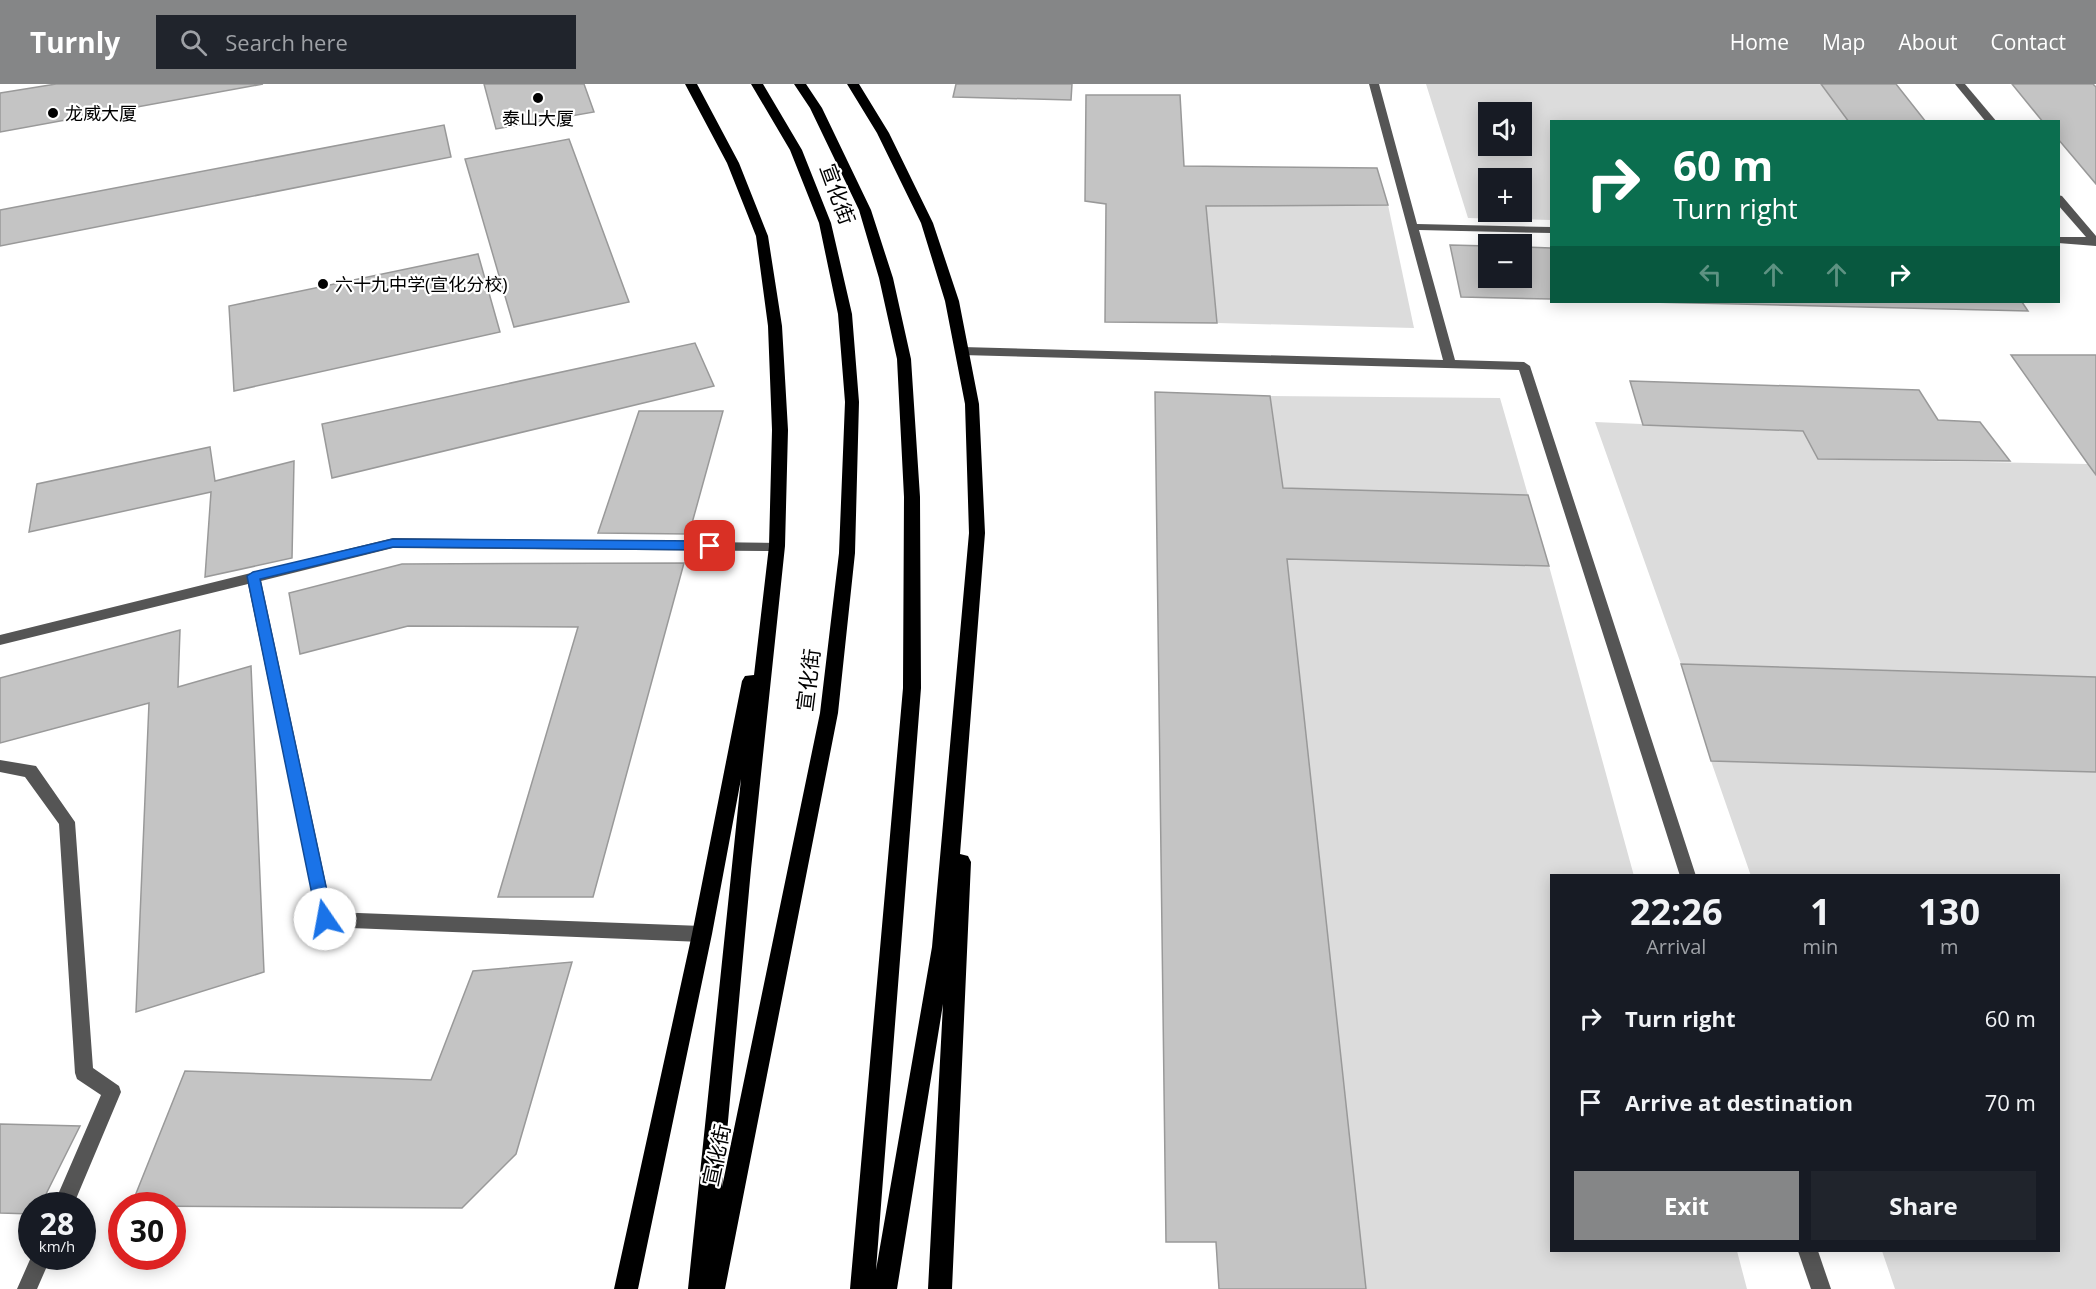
<!DOCTYPE html>
<meta charset="utf-8">
<style>
:root{--surface:#171b24;--page:#20242c;--text:#f1f3f6;--muted:#9ea1a6;--accent:#858687}
body{margin:0;font-family:"Open Sans","Noto Sans SC",sans-serif;background:var(--page);color:var(--text);height:100vh;display:flex;flex-direction:column;font-size:22px;white-space:nowrap}
*{box-sizing:border-box;margin:0}
p{font-size:20px;color:var(--muted)}
.icon{flex:none;width:33px;height:33px;fill:none;stroke:currentColor;stroke-width:2;stroke-linecap:round;stroke-linejoin:round}
.map{position:relative;flex:1;overflow:hidden}
.details{position:absolute;left:1550px;top:790px;width:510px;height:378px;display:flex;flex-direction:column;background:var(--surface);border-radius:0px;box-shadow:0 3px 15px #0003}
.details>*{flex:none}
.hud{position:absolute;left:1550px;top:36px;width:510px;height:183px;border-radius:0px;box-shadow:0 3px 15px #0003;background:#0b6e4f;color:#fff;overflow:hidden}
.controls{position:absolute;left:1478px;top:18px;display:grid;gap:12px}
.controls a{display:grid;place-items:center;width:54px;height:54px;border-radius:0px;background:var(--surface);box-shadow:0 3px 15px #0003;font-size:30px}
.speed{position:absolute;left:18px;top:1108px;display:flex;gap:12px;font-size:30px;font-weight:700;text-align:center}
.speed>*{display:grid;place-content:center;width:78px;height:78px;border-radius:50%;background:var(--surface);box-shadow:0 3px 15px #0003;line-height:1}
.speed small{font-size:15px;font-weight:400}
.speed .limit{border:9px solid #d22;background:#fff;color:#111}
.pin{position:absolute;display:grid;place-items:center;width:51px;height:51px;color:#fff;margin:-26px;border-radius:12px;box-shadow:0 3px 9px #0006}
.me{position:absolute;width:66px;margin:-33px;rotate:348deg;stroke-linejoin:round;filter:drop-shadow(0 0 4px #0008)}
.turn{display:flex;align-items:center;gap:21px;height:126px;padding:0 24px;font-size:27px}
.turn .icon{width:78px;height:78px;stroke-width:2.5}
.turn b{display:block;font-size:42px;line-height:51px}
.lanes{display:flex;align-items:center;height:57px;padding:0 24px;background:#0003;justify-content:center;gap:30px;direction:ltr}
.lanes .off{opacity:.35}
.eta{display:flex;justify-content:space-evenly;align-items:center;height:102px;text-align:center}
.eta b{font-size:36px;font-weight:700;line-height:42px}
.primary-button{display:flex;gap:12px;margin-top:auto;padding:12px 24px}
.primary-button a{flex:1;height:69px;border-radius:0px;background:var(--accent);color:#fff;font-size:24px;font-weight:700;line-height:69px;text-align:center}
.primary-button a+a{background:var(--page);color:var(--text)}
ul{padding:0;list-style:none}
li{display:flex;align-items:center;gap:18px;height:84px;padding:0 24px}
li div{flex:1}
li b{display:block;font-size:22px}
li em{font-style:normal}
header{display:flex;align-items:center;gap:36px;box-sizing:border-box;height:84px;padding:0 30px;background:var(--accent);color:#fff}
header strong{font-size:28px}
nav{display:flex;gap:33px;margin-inline-start:auto;font-size:21px}
.search{width:420px;height:54px;background:var(--page);display:flex;align-items:center;gap:15px;box-sizing:border-box;padding:0 21px;border-radius:0px;color:var(--muted);font-size:22px}
.map>svg:first-child{display:block}
</style>
<header>
<strong>Turnly</strong>
<div class="search"><svg class="icon" aria-label="search" viewBox="0 0 24 24"><circle cx="10" cy="10" r="6"/><path d="M15 15l6 6"/></svg>Search here</div>
<nav><a>Home</a><a>Map</a><a>About</a><a>Contact</a></nav>
</header>
<div class="map">
<svg width="2096" height="1205" viewBox="0 0 2096 1205">
<rect width="100%" height="100%" fill="#fff"/>
<g fill="#dcdcdc" fill-rule="evenodd">
<path d="M1426,0H1821L1849,37L1551,38V136L1468,134ZM1488,28H1521V62H1488ZM1488,94H1521V128H1488Z"/>
<path d="M1388,121L1414,244L1217,239L1206,122Z"/>
<path d="M1270,312L1500,314L1528,411L1283,404Z"/>
<path d="M1595,338L1803,347L1818,375L2088,380L2096,391V593L1681,580Z"/>
<path d="M1287,475L1549,482L1634,792H1551V1167H1737L1747,1205H1366Z"/>
<path d="M1711,677L2096,688V1205H1895L1882,1167H2058V792H1751Z"/>
</g>
<g fill="#c4c4c4" stroke="#999" stroke-width="1.5">
<path d="M56,0H263L0,48V9Z"/>
<path d="M484,0H584L594,28L496,45Z"/>
<path d="M956,0H1072L1071,16L953,13Z"/>
<path d="M1821,0H1896L1926,38H1849Z"/>
<path d="M2012,0H2093L2096,3V100L2058,55V38H2043Z"/>
<path d="M1086,11H1180L1184,82L1377,84L1388,121L1206,122L1217,239L1105,238L1106,120L1085,117Z"/>
<path d="M444,41L451,73L0,162V126Z"/>
<path d="M569,55L629,218L514,243L465,75Z"/>
<path d="M1450,161L1488,162V194H1521V163L1551,164V215L1461,213Z"/>
<path d="M478,170L500,248L234,307L229,222Z"/>
<path d="M1649,218H2022L2028,227Z"/>
<path d="M695,259L714,302L332,394L322,340Z"/>
<path d="M2011,271H2096V391L2088,380Z"/>
<path d="M1630,297L1919,306L1938,336L1980,338L2010,377L1818,375L1803,347L1643,341Z"/>
<path d="M1155,308L1270,312L1283,404L1528,411L1549,482L1287,475L1366,1205H1219L1216,1158H1166Z"/>
<path d="M639,327H723L689,450L598,449Z"/>
<path d="M210,363L215,397L294,377L292,474L205,493L211,408L29,448L37,400Z"/>
<path d="M684,479L593,813H498L578,543L408,542L300,570L289,509L402,480Z"/>
<path d="M180,546L178,603L251,582L264,888L136,928L149,619L0,659V594Z"/>
<path d="M1681,580L2096,593V688L1711,677Z"/>
<path d="M572,878L516,1070L462,1124L131,1122L185,987L431,996L473,887Z"/>
<path d="M0,1040L80,1042L40,1122H32V1130L0,1129Z"/>
</g>
<g fill="none" stroke-linecap="round" stroke-linejoin="round">
<g fill="#555" fill-rule="evenodd">
<path d="M1369,0H1379L1417,140L1551,143V149L1419,146L1455,276L1524,278L1530,282L1696,792H1680L1519,286L962,271L956,267L962,263L1443,276Z"/>
<path d="M1955,0H1965L1997,38H1986Z"/>
<path d="M2058,111L2062,112L2096,152V162L2058,159V153H2086L2058,121Z"/>
<path d="M393,454L782,459L784,462L777,467L393,464L261,497L332,828L702,842L708,845L711,850L708,855L702,858L325,843L319,840L248,500L0,561V551Z"/>
<path d="M0,676L36,682L75,738L93,984L119,1002L121,1008L73,1122H53L101,1011L77,995L75,989L59,740L25,693L0,688Z"/>
<path d="M1798,1167H1818L1831,1205H1811Z"/>
<path d="M32,1171V1173H51L37,1205H17Z"/>
</g>
<g fill="#000" fill-rule="evenodd">
<path d="M685,0H697L739,79L768,152L782,242L788,346L785,462L751,785L722,1103L820,629L839,469L845,318L838,230L819,139L790,66L751,0H763L802,66L831,139L852,230L859,318L855,469L838,629L725,1205H688L741,695L712,850L638,1205H614L692,850L742,597L745,592L754,591L769,462L772,346L768,242L756,152L727,79Z"/>
<path d="M794,0H806L822,24L871,126L893,194L911,275L920,413L921,604L876,1186L932,863L969,449L965,320L945,217L921,139L877,49L847,0H859L889,49L933,139L959,217L979,320L985,449L960,770L968,772L971,778L952,1205H928L943,920L897,1205H850L903,604L904,413L897,275L879,194L859,126L810,24Z"/>
</g>
</g>
<path fill="#1a73e8" stroke="#114b97" stroke-width="1.5" d="M393,455L710,457L716,462L710,466L393,463L260,495L333,835L331,840L325,842L320,840L317,835L247,492L253,488Z"/>
<g fill="#000" stroke="#fff" stroke-width="2">
<circle cx="538" cy="14" r="6"/>
<circle cx="53" cy="29" r="6"/>
<circle cx="323" cy="200" r="6"/>
</g>
<g text-anchor="middle" dominant-baseline="central" stroke-width="4.5" stroke-linejoin="round" paint-order="stroke">
<g font-size="18" fill="#000" stroke="#fff" text-anchor="start">
<text x="65" y="29">龙威大厦</text>
<text x="538" y="34" text-anchor="middle">泰山大厦</text>
<text x="335" y="200">六十九中学(宣化分校)</text>
</g>
<g font-size="21" fill="#000" stroke="#fff">
<text transform="translate(838 110) rotate(70)">宣化街</text>
<text transform="translate(808 596) rotate(-83)">宣化街</text>
<text transform="translate(716 1071) rotate(-78)">宣化街</text>
</g>
</g>
</svg>
<div class="controls">
<a><svg class="icon" aria-label="sound" viewBox="0 0 24 24"><path d="M4 9h4l5-4v14l-5-4H4zM17 9q2 3 0 6"/></svg></a>
<a>+</a>
<a>−</a>
</div>
<div class="speed"><div>28<small>km/h</small></div><div class="limit">30</div></div>
<div class="pin" style="left:710px;top:462px;background:#d93025"><svg class="icon" aria-label="arrive" viewBox="0 0 24 24"><path d="M6 21V4h12l-3 4 3 4H6"/></svg></div>
<svg class="me" style="left:325px;top:835px" viewBox="-20 -20 40 40"><circle r="19" fill="#fff"/><path d="M0-13L10 11 0 6-10 11z" fill="#1a73e8"/></svg>
<div class="hud">
<div class="turn"><svg class="icon" aria-label="right" viewBox="0 0 24 24"><path d="M7 20v-9h11M14 6l5 5-5 5"/></svg><div><b>60 m</b>Turn right</div></div>
<div class="lanes"><svg class="icon off" aria-label="left" viewBox="0 0 24 24"><path d="M17 20v-9H6M10 6l-5 5 5 5"/></svg><svg class="icon off" aria-label="ahead" viewBox="0 0 24 24"><path d="M12 20V5M6 11l6-6 6 6"/></svg><svg class="icon off" aria-label="ahead" viewBox="0 0 24 24"><path d="M12 20V5M6 11l6-6 6 6"/></svg><svg class="icon" aria-label="right" viewBox="0 0 24 24"><path d="M7 20v-9h11M14 6l5 5-5 5"/></svg></div>
</div>
<section class="details">
<div class="eta">
<div><b>22:26</b><p>Arrival</p></div>
<div><b>1</b><p>min</p></div>
<div><b>130</b><p>m</p></div>
</div>
<ul>
<li><svg class="icon" aria-label="right" viewBox="0 0 24 24"><path d="M7 20v-9h11M14 6l5 5-5 5"/></svg><div><b>Turn right</b></div><em>60 m</em></li>
<li><svg class="icon" aria-label="arrive" viewBox="0 0 24 24"><path d="M6 21V4h12l-3 4 3 4H6"/></svg><div><b>Arrive at destination</b></div><em>70 m</em></li>
</ul>
<div class="primary-button"><a>Exit</a><a>Share</a></div>
</section>
</div>
